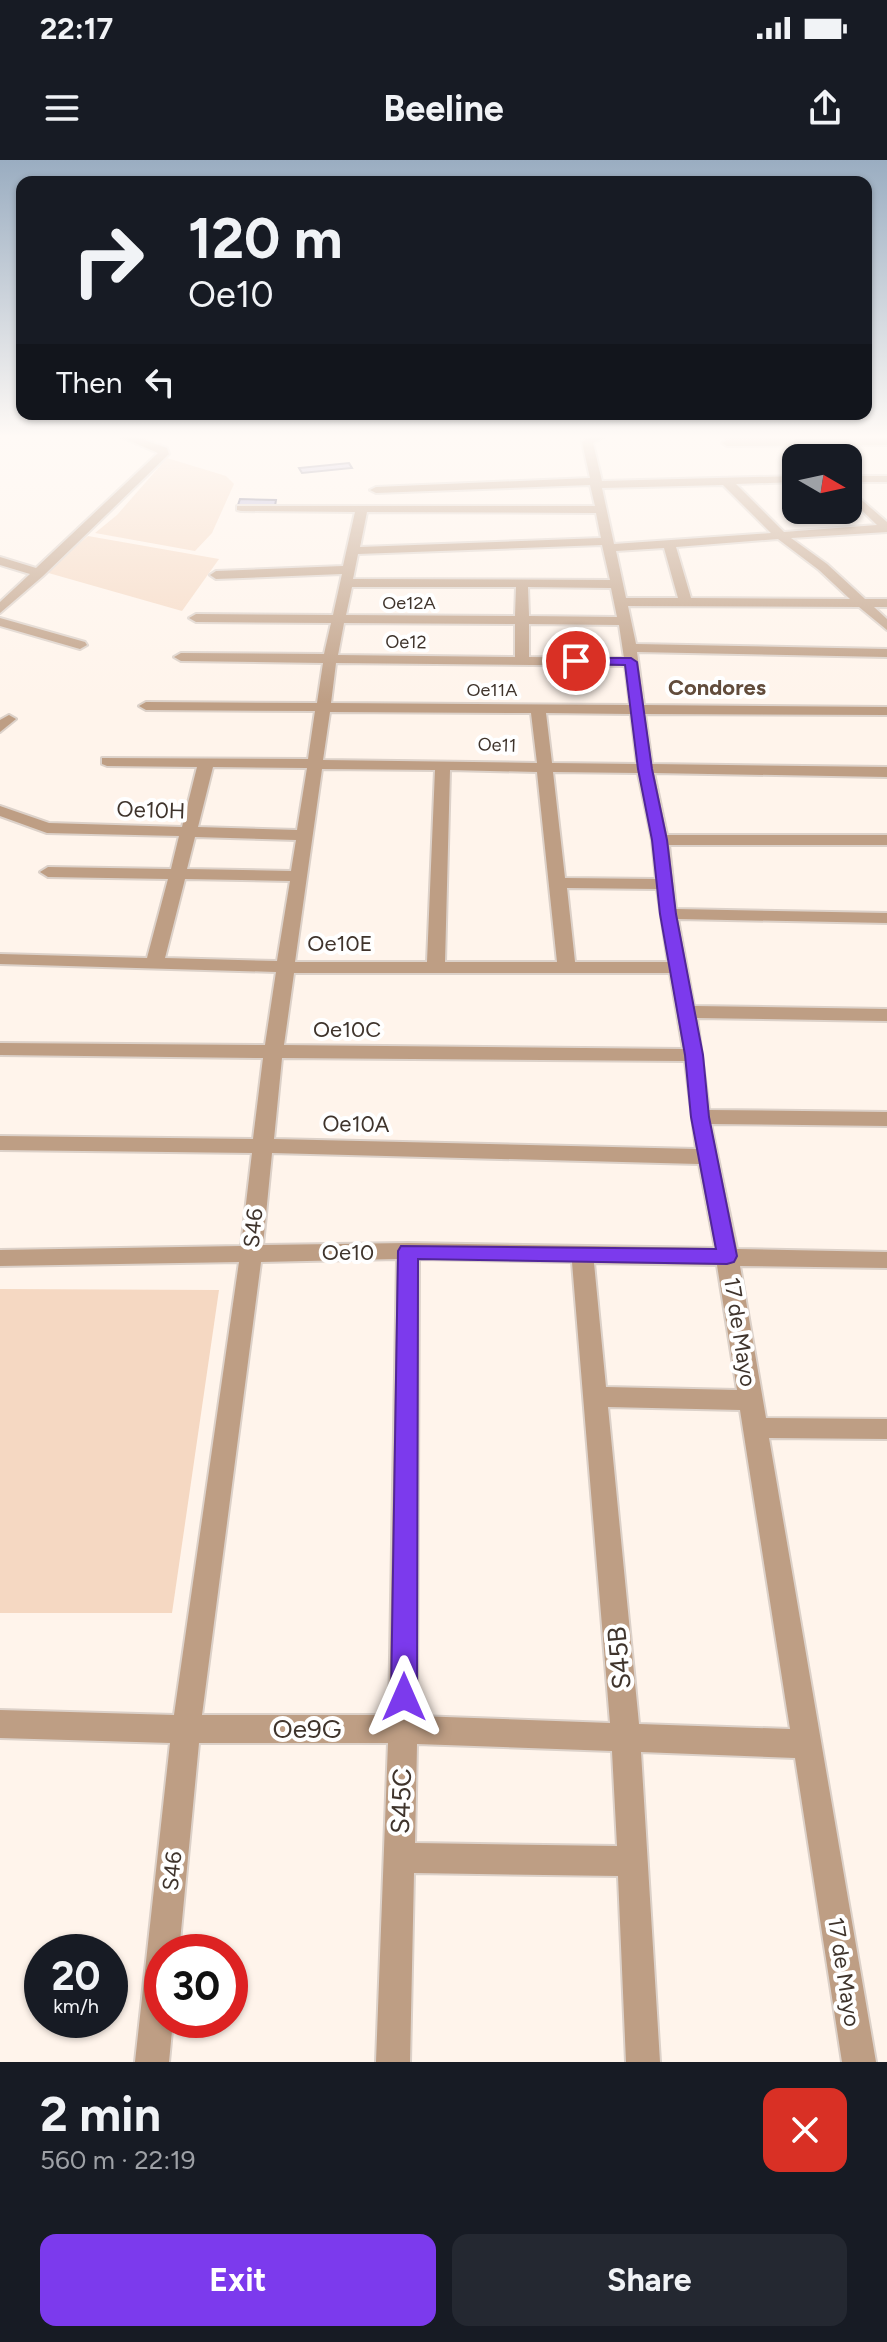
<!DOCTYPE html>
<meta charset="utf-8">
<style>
:root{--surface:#171b24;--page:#242831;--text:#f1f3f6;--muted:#9ea1a6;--accent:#7c3aed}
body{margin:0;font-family:Figtree,sans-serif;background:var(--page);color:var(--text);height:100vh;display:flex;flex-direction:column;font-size:30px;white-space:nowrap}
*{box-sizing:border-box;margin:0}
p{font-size:26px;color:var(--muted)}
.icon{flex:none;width:44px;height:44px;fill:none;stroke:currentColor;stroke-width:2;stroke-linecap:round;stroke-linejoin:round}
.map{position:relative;height:1902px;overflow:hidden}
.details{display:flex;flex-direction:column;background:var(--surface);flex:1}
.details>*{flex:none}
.hud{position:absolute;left:16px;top:16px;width:856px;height:244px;border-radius:16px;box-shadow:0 2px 6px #0004;background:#171b24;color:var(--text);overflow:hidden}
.needle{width:52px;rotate:99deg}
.tools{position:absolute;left:782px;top:284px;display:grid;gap:16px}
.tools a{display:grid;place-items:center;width:80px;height:80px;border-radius:16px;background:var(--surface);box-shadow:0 2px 6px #0004;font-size:40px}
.speed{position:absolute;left:24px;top:1774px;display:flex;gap:16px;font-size:40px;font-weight:700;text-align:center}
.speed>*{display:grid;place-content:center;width:104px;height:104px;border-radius:50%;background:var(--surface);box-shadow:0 2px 6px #0004;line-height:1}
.speed small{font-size:20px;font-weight:400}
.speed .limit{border:12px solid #d22;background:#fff;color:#111}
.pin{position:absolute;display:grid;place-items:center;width:68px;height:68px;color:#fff;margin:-34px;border:4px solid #fff;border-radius:50%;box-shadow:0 2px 8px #0007}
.me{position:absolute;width:88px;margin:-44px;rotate:0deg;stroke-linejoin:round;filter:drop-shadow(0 0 6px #0008)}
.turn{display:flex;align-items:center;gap:28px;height:168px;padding:0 40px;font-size:36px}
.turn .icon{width:104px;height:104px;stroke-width:2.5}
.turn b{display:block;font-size:56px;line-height:68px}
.then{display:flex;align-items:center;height:76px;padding:0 40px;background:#0003;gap:16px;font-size:30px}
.round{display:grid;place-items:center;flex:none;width:84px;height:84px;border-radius:16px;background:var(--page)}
.headline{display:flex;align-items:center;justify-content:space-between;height:136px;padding:0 40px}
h1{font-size:48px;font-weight:700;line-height:60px}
.action{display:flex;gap:16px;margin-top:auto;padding:16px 40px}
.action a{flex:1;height:92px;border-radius:16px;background:var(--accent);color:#fff;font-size:32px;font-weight:700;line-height:92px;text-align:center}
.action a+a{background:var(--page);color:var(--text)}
.status{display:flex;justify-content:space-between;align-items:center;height:56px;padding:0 40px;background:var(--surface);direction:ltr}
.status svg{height:22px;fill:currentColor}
header{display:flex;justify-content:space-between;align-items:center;height:104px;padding:0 40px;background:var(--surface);font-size:36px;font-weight:700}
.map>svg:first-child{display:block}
</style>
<div class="status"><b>22:17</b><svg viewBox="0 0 49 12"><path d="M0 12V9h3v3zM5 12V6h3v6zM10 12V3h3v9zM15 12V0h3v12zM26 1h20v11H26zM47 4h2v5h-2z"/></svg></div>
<header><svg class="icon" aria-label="menu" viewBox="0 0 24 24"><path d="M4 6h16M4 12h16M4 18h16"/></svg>Beeline<svg class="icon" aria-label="share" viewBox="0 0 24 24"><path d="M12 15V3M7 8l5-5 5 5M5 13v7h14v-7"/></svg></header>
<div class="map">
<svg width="887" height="1902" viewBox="0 0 887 1902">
<rect width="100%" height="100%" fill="#fff4eb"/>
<g fill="#f5d8c2">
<path d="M167,298L226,316L234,324L212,373L195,391L95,373L117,355Z"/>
<path d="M88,376L219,399L182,451L45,412Z"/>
<path d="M0,1129L219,1130L172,1453H0Z"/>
</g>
<g fill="#b7b2da" stroke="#76738d" stroke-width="2">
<path d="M349,303L352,308L302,313L299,308Z"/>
<path d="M240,339L276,340L275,346L242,347L238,345Z"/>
</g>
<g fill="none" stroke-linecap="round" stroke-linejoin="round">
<defs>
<g id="minor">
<path d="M119,276H133L167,288L169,294L43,416L0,453V442L30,414L0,405V397L36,408L158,293Z"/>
<path d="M592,276H605L593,283L602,321L796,316V322L736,324L784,372L877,365L848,337V328L887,362V372L791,378L827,404L865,439H887V447H874L887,459V470L859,447L628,446L636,484L887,489V497L637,492L644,545L887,547V555L645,554L652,604L887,607V617L654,613L667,675H887V685H669L676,749L887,753V763L678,759L694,846L887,849V861L697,858L709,950L887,952V966L711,964L737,1089L887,1092V1108L740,1106L766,1258L887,1259V1279L769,1278L876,1902H842L795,1598L641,1592L660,1902H626L618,1716L414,1713L410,1902H376L388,1583H199L179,1792H162V1860H173L169,1902H135L170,1583L0,1578V1550L174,1555L239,1102L0,1106V1090L241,1086L252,993L0,990V976L253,979L263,898L0,895V883L265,885L276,812L0,804V794L147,798L168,719L48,717L40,712L48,707L171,709L179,676L47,673L0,656V646L49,663L182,667L197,607L107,606L102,604V598L308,599L315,551L146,550L139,546L146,542L317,543L323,503L181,501L174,497L181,493L324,494L331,463L196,462L189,458L196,454L333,455L342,414L216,419L210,415L216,411L343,406L355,352L241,351L237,350V346H595L590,325L376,333L370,330L376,327L590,318L582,282ZM723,325L771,373L614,384L602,328ZM367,352L596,353L601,378L360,387ZM778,379L819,410L850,439L691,438L676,387ZM602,385L610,420L353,419L358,394ZM664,388L678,438H626L616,391ZM352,427H516L515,456L346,455ZM528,427L611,428L617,457L529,456ZM344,463L515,464V497L338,495ZM529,464L619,465L624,498L529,497ZM336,503L625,506L630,545L331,543ZM330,552L531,553L537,603L323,600ZM546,553L631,554L637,604L552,603ZM213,607L307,608L297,670L198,667ZM322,609L435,610L427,802H295ZM450,610L537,612L557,802H445ZM553,612L638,613L652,680L656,719L565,718ZM195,677L296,680L291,711L187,709ZM185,719L290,721L277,801L165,798ZM567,728L657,729L668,802H575ZM294,813H670L683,889L284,885ZM282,898L685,901L696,989L274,979ZM272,993L699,1004L715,1088L408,1083L263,1085ZM397,1099L389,1555H202L261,1102ZM419,1099L572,1102L610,1563L417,1556ZM594,1103L717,1105L737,1230L606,1227ZM608,1247L740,1250L790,1569L639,1564ZM417,1584L612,1591L617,1686L415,1683Z"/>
<path d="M887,279V285L727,286L722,283L727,280Z"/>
<rect x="848" y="316" width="39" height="6"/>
<path d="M0,458L85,482L87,485L80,489L0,466Z"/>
<path d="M9,555L16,559L0,572V560Z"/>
</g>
</defs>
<use href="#minor" stroke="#dcd1c9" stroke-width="4"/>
<use href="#minor" fill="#be9e84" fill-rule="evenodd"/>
</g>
<linearGradient id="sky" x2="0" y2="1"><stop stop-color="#9aadc1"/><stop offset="0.51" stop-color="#fffaf6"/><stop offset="1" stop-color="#fffaf6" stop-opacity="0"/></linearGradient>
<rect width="887" height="542" fill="url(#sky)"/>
<path fill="#7c3aed" stroke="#51269a" stroke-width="2" d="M576,498H631L637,502L652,609L667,680L676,754L703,895L709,957L737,1096L734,1102L727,1104L418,1099L417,1537L413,1545L404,1549L395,1545L391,1537L398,1091L401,1086L716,1089L691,957L685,895L660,754L652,680L638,609L625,505L572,504L570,501Z"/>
<g text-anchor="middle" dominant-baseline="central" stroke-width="8" stroke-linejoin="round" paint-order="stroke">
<g font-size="18" fill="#3f342c" stroke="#fff">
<text x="409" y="443">Oe12A</text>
<text transform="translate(406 482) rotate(1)">Oe12</text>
<text x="492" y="530">Oe11A</text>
<text transform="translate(497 585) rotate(2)">Oe11</text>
</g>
<g font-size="22" font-weight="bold" fill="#624c3b" stroke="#fff">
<text x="717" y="527">Condores</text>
</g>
<g font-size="22" fill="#3f342c" stroke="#fff">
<text transform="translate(151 650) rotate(2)">Oe10H</text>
<text x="340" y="783">Oe10E</text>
<text x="347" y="869">Oe10C</text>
<text transform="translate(356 964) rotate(1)">Oe10A</text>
<text transform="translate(253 1068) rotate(-84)">S46</text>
<text x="348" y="1092">Oe10</text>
<text transform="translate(740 1172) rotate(81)">17 de Mayo</text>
<text transform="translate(172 1711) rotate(-84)">S46</text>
<text transform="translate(844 1812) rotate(81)">17 de Mayo</text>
</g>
<g font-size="26" fill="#3f342c" stroke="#fff">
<text transform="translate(619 1498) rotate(-95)">S45B</text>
<text x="307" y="1569">Oe9G</text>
<text transform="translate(401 1641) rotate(-88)">S45C</text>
</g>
</g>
</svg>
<div class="tools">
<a><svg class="needle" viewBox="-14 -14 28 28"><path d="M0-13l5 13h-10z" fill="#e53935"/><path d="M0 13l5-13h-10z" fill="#9ea1a6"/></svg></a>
</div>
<div class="speed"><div>20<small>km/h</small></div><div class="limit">30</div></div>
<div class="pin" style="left:576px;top:501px;background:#d93025"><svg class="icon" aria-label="arrive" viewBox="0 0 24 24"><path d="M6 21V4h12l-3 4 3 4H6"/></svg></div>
<svg class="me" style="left:404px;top:1537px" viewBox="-20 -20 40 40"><path d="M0-17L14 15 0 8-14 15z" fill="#7c3aed" stroke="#fff" stroke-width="4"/></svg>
<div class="hud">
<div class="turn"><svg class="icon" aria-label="right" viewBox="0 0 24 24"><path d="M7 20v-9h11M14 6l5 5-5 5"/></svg><div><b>120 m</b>Oe10</div></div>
<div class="then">Then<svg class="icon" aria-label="left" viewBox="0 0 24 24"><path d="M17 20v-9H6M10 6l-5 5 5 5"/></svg></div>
</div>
</div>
<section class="details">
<div class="headline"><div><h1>2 min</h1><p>560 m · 22:19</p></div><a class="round" style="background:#d93025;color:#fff"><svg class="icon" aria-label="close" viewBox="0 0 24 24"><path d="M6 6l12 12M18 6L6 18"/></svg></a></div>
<div class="action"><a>Exit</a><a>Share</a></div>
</section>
